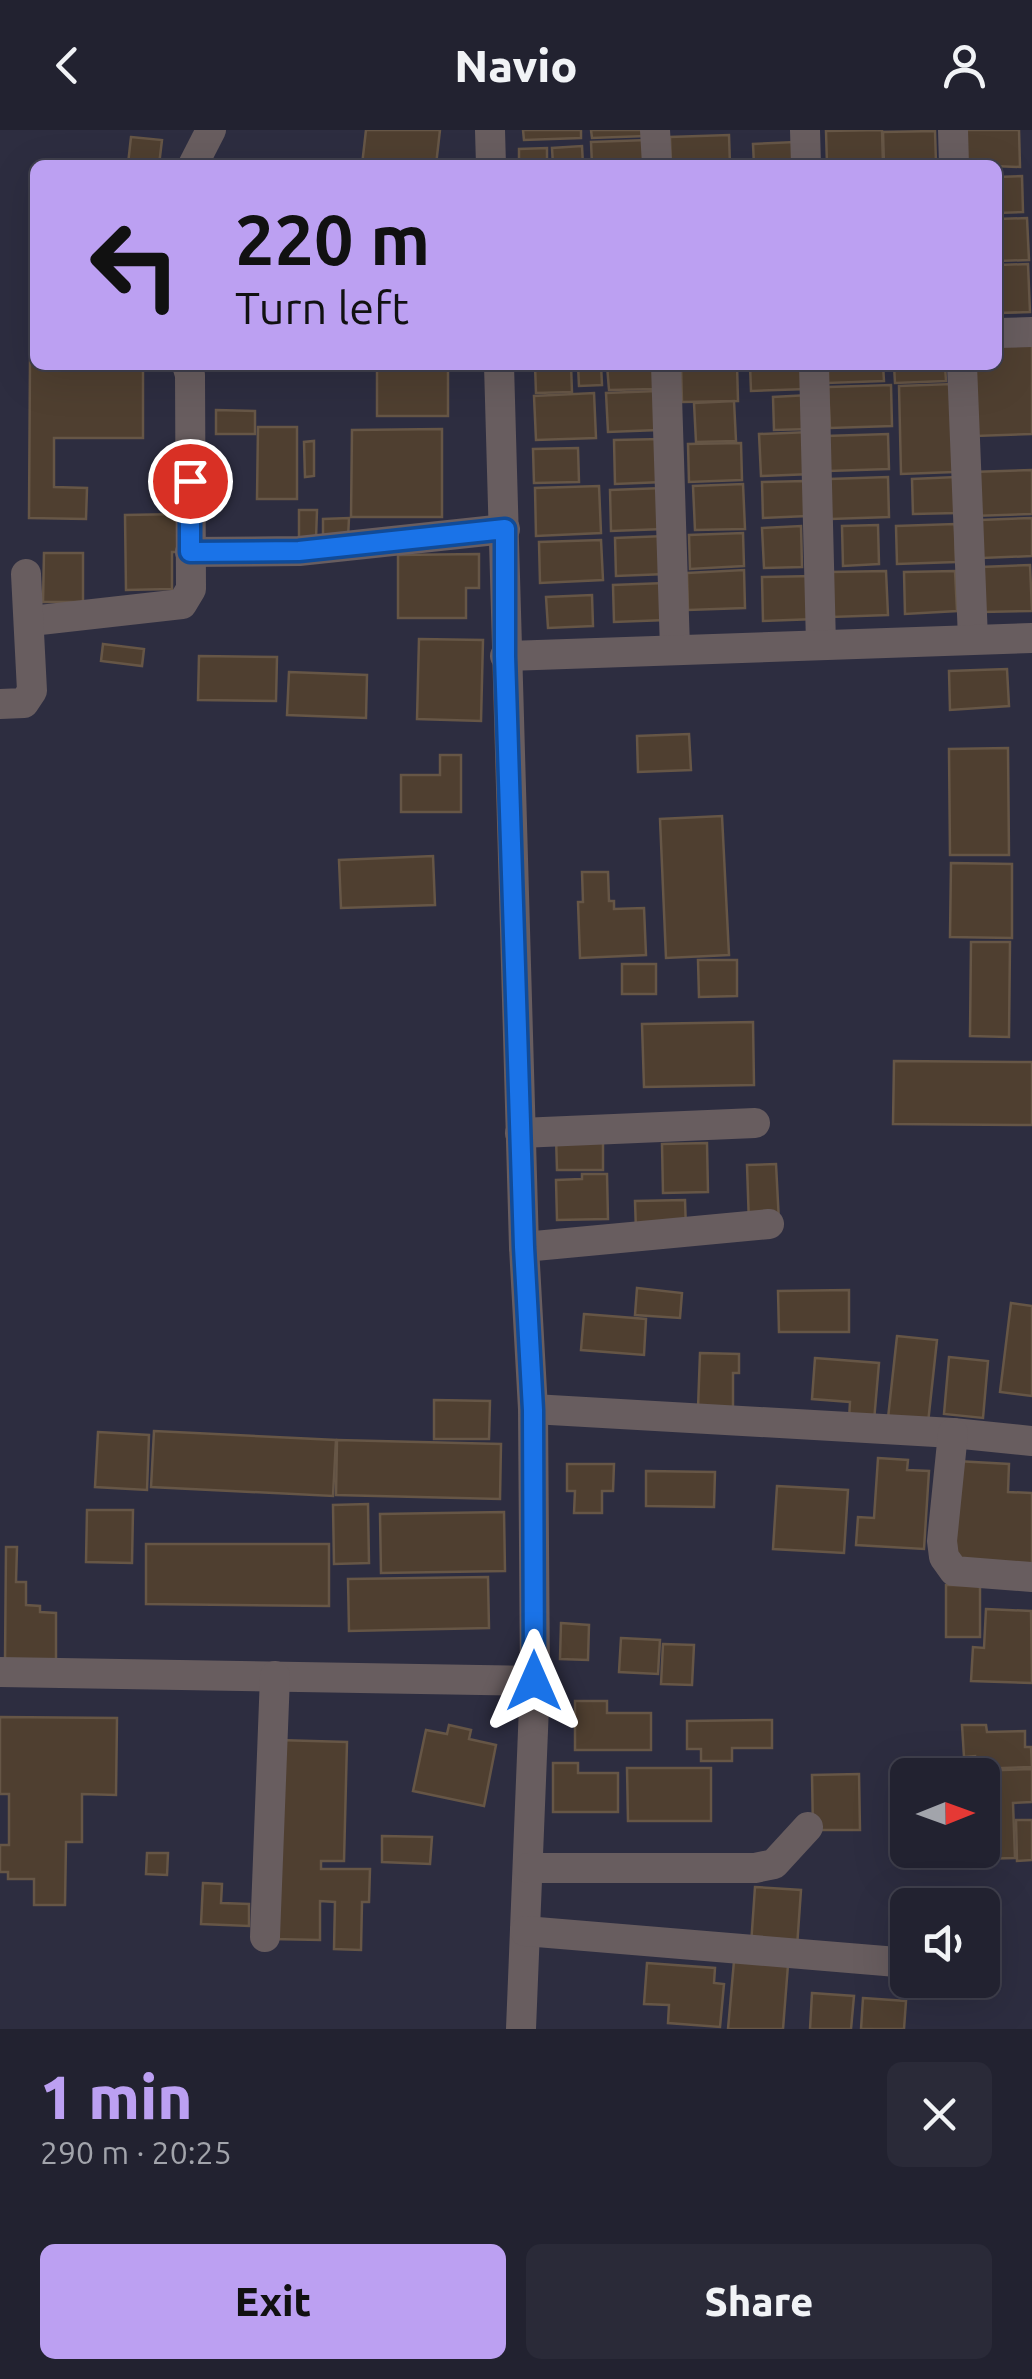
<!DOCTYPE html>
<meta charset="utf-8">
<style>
:root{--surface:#222230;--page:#2a2a38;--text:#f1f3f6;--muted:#a2a4ab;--line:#3f3f4c;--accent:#bca0f2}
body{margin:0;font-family:Ubuntu,sans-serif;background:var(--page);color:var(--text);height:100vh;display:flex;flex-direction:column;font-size:38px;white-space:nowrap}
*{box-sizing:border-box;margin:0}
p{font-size:32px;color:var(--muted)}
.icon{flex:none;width:55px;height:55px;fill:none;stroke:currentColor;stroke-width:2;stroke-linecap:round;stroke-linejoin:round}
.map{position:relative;height:1899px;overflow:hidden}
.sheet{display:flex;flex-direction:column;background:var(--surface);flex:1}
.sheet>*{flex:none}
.top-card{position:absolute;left:30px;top:30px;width:972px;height:210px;border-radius:15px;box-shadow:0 10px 40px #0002,0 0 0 2px var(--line);background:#bca0f2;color:#111;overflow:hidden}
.needle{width:65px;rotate:89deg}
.tools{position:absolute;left:890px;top:1628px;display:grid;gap:20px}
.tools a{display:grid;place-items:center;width:110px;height:110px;border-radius:15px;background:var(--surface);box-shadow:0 10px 40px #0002,0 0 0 2px var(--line);font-size:50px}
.pin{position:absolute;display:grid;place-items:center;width:85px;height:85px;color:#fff;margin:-42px;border:5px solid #fff;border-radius:50%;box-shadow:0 2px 10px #0007}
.me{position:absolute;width:110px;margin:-55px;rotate:0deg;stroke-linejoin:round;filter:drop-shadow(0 0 8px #0008)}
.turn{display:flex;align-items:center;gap:35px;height:210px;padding:0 40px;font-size:45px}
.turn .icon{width:130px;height:130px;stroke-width:2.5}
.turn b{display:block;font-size:70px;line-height:85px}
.round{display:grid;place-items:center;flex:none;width:105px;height:105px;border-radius:15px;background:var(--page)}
.headline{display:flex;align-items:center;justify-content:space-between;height:170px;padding:0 40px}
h1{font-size:60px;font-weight:800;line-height:75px;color:var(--accent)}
.primary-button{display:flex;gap:20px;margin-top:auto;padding:20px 40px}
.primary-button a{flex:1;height:115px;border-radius:15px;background:var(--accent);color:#111;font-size:40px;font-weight:800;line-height:115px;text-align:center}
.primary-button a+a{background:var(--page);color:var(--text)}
header{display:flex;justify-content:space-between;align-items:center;height:130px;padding:0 40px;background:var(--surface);font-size:45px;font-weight:800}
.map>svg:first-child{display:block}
</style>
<header><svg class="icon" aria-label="back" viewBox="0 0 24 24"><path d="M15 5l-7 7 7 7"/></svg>Navio<svg class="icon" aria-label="person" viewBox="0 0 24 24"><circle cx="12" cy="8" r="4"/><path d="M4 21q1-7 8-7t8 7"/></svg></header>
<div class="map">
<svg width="1032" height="1899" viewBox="0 0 1032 1899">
<rect width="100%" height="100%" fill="#2d2d40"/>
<g fill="#4f3f30" stroke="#665646" stroke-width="2.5">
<path d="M366,0H440L436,35H362Z"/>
<path d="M523,0H581V8L524,10Z"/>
<path d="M591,0H645L646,6L592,8Z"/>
<path d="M882,0L883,35H827L826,1Z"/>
<path d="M965,0H1019L1020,37L967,35Z"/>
<path d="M935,1L936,33L884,35L883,2Z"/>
<path d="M729,5L730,35H671L670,7Z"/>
<path d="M131,7L162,10L159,35L128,34Z"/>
<path d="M648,10L649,35H592L591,12Z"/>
<path d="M795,12L796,35H754L753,14Z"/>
<path d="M582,16L583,35H553L552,18Z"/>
<path d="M547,18V35H519V19Z"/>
<path d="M1022,46L1023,82L998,83V47Z"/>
<path d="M1027,88L1029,130L998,131V89Z"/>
<path d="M1028,134L1030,182L998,183V135Z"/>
<path d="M998,211H1032V304L975,306L973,235H998Z"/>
<path d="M30,230H35V235H143V308H54V357L87,358L86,389L29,388Z"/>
<path d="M535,235H571L572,262L536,263Z"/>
<path d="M578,235H601L602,255L579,256Z"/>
<path d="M607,235H654L655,259L609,260Z"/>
<path d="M681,235H737L738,271L682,272Z"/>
<path d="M750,235H806L807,259L751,261Z"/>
<path d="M826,235H883L884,251L827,253Z"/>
<path d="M894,235H945L946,251L895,253Z"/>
<rect x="377" y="237" width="71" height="49"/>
<path d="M952,254L954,342L901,344L899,256Z"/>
<path d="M891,255L892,296L830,298L828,257Z"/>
<path d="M657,261L658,300L608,302L606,263Z"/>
<path d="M594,263L596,308L536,310L534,266Z"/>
<path d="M809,265L810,299L774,300L773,267Z"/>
<path d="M734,271L736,311L696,312L694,273Z"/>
<path d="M216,280L255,281V304H216Z"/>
<path d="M258,297H297V369H257Z"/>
<path d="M442,299V387H351L352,300Z"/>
<path d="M810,302L812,344L761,346L759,304Z"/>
<path d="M888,304L889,339L828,341L826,306Z"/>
<path d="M662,309L663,352L615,354L614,310Z"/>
<path d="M314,311V346L305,347L304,312Z"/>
<path d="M741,313L742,350L689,352L688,314Z"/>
<path d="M578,318L579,352L534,353L533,319Z"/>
<path d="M1032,340V384L973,386L971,342Z"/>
<path d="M888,347L889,387L831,389L829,349Z"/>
<path d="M956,347L957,383L913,384L912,349Z"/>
<path d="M805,351L807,386L763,388L762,352Z"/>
<path d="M743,354L745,399L695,400L693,356Z"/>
<path d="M599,356L601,403L536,406L535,358Z"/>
<path d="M663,358L664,399L611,401L610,360Z"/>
<path d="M299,380H317L316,409H299Z"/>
<path d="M181,384V422H172V459L126,460L125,385Z"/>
<path d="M349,388L348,408H323V389Z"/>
<path d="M1032,388V426L982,428L980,390Z"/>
<path d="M955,394L956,432L897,434L896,396Z"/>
<path d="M878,395L879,434L843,436L842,396Z"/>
<path d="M801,396L802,437L764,438L762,398Z"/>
<path d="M743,403L744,436L690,439L689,405Z"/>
<path d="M665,406L666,444L616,446L615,408Z"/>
<path d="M601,410L603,450L540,453L539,412Z"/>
<path d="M44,423H83V472H43Z"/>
<path d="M479,424V458H466V488H398V425Z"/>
<path d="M1030,435L1032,481L982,482L981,437Z"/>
<path d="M744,440L745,478L688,480L687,443Z"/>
<path d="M886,441L888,485L831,487L830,442Z"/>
<path d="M955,441L957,481L905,484L904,442Z"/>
<path d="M814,446L816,489L763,491L762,447Z"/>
<path d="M665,453L666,490L614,492L613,455Z"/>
<path d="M592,465L593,496L548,498L546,467Z"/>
<path d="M419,509L483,510L481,591L417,589Z"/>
<path d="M103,514L144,519L142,536L101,531Z"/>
<path d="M199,526L277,527L276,571L198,570Z"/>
<path d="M1007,539L1009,576L950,580L949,541Z"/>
<path d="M289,542L367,545L366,588L287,585Z"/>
<path d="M689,604L691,640L638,642L637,606Z"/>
<path d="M1008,618L1009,725H950L949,619Z"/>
<path d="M440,625H461V682H401V645H440Z"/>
<path d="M722,686L729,825L666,828L660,689Z"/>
<path d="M433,726L435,775L341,778L339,730Z"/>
<path d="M951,733L1012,734V808L950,807Z"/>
<path d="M582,742H608L609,771H614V779L644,778L646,825L580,828L578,772H583Z"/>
<path d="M971,812H1010L1009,907L970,906Z"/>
<path d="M698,830H737V866L699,867Z"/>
<rect x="622" y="834" width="34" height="30"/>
<path d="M753,892L754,955L644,957L642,894Z"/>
<path d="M894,931L1032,932V995L893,994Z"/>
<path d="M603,1005V1040H557L556,1006Z"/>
<path d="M707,1013L708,1062L663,1063L662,1014Z"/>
<path d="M776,1034L779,1092L749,1094L747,1035Z"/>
<path d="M582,1044H607L608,1089L557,1090L556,1050L582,1049Z"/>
<path d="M685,1070L686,1100L636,1101L635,1071Z"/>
<path d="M637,1158L682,1163L680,1188L635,1185Z"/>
<path d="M849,1160V1202H779L778,1161Z"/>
<path d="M1011,1173L1032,1176V1266L1000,1262Z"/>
<path d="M584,1184L646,1189L644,1225L581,1220Z"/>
<path d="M897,1206L937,1210L928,1293L888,1288Z"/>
<path d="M700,1223L739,1224V1243H733V1281L698,1279Z"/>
<path d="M949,1227L988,1231L983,1288L944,1284Z"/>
<path d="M815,1228L879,1233L874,1291L849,1289L850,1272L812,1269Z"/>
<path d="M434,1270L490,1271L489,1309H434Z"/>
<path d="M154,1301L336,1310L333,1366L151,1357Z"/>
<path d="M98,1302L149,1305L147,1360L95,1357Z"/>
<path d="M337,1310L501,1314L500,1369L336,1365Z"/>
<path d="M878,1328L908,1330L907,1340L929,1341L924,1419L856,1415L858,1387L874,1388Z"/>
<path d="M956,1331L1009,1334L1008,1362L1032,1363V1436L950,1431Z"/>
<path d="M567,1334H614L613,1361H602V1383H574L575,1361H567Z"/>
<path d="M646,1341L715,1342L714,1377L646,1376Z"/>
<path d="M777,1356L848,1360L844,1423L773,1419Z"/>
<path d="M368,1374L369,1433L334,1434L333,1375Z"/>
<path d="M87,1380H133L132,1433L86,1432Z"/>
<path d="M504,1382L505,1441L381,1443L380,1384Z"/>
<path d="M146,1414H329V1476L146,1474Z"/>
<path d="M6,1417H17L16,1452H26V1475L40,1476V1482L56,1483V1533H5Z"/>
<path d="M488,1447L489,1498L349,1501L348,1449Z"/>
<rect x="946" y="1455" width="34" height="52"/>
<path d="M986,1479L1031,1481L1032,1553L971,1551L973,1517L984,1518Z"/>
<path d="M561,1493L589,1495L588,1530L560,1529Z"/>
<path d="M621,1508L660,1510L658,1544L619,1542Z"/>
<path d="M663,1514L694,1515L692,1555L661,1554Z"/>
<path d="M575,1571H607V1583H651V1620H575Z"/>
<path d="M0,1587L117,1588L116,1665L82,1664V1712H66L65,1775H34V1749H8V1742H0V1715H9V1664H0Z"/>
<path d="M772,1590V1618H732V1631H701V1619H687V1591Z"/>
<path d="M449,1595L471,1600L469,1609L496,1615L484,1676L413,1661L426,1600L447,1604Z"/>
<path d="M962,1595H986L987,1602L1025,1601V1617H1031L1032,1637L975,1639V1626L964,1627Z"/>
<path d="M277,1610L347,1612L344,1731H321V1739H370L369,1772H362L361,1820L334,1819L335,1772L320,1771V1810L273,1809Z"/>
<path d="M553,1633H578V1643H618V1682H553Z"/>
<path d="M627,1638H711V1691H628Z"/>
<path d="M1032,1639V1672L1013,1673L1015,1728L975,1729L974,1720H982V1645H972V1641Z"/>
<path d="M859,1644L860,1700H813L812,1645Z"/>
<path d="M1016,1690H1032V1730L1017,1731Z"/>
<path d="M382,1706L432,1707L430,1734L382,1732Z"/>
<path d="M147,1723H168L167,1745L146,1744Z"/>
<path d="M203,1753L222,1754L221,1773L249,1774V1796L201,1794Z"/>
<path d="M755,1757L801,1760L797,1817L751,1815Z"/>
<path d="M734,1831L788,1835L783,1899H728Z"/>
<path d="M647,1833L715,1838L714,1853L724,1854L720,1897L668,1893L669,1875L644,1874Z"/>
<path d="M812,1863L854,1866L851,1899H810Z"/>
<path d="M863,1868L906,1871L904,1899H861Z"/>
</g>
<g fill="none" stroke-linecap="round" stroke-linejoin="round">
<g stroke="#685d5f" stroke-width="30">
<path d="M490,0L491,35"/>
<path d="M655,0L657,35"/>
<path d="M805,0L806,35"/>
<path d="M953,0L954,35"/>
<path d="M193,35L211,0"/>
<path d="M998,203L1032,202"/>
<path d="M499,235L524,1117L533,1279L535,1551L521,1899"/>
<path d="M666,235L675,519"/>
<path d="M814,235L821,514"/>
<path d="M962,235L973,509"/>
<path d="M190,422L299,421L505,399"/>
<path d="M31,491L182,474L191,459L190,245L187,235"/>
<path d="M505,526L1032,508"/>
<path d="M0,574L24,573L32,561L26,444"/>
<path d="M520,1003L755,993"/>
<path d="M524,1117L769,1094"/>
<path d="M533,1279L953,1303L1032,1311"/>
<path d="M953,1303L942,1411L944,1427L954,1441L1032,1447"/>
<path d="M0,1542L535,1551"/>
<path d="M528,1738H755L774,1734L808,1697"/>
<path d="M525,1801L897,1832"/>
<path d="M265,1807L275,1546"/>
</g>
</g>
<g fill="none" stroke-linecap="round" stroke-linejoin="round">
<defs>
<path id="route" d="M190,351V422L299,421L505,399V526L524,1117L533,1280L534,1551"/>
</defs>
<use href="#route" stroke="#114b97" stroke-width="25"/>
<use href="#route" stroke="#1a73e8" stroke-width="18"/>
</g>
</svg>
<div class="tools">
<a><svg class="needle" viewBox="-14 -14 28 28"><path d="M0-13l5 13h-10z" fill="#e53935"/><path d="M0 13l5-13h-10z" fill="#a2a4ab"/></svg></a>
<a><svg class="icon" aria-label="sound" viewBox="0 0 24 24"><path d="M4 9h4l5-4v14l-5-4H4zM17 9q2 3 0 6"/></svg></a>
</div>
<div class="pin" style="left:190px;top:351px;background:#d93025"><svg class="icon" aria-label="arrive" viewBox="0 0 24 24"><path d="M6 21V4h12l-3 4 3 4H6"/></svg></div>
<svg class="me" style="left:534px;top:1551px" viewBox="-20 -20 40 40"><path d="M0-17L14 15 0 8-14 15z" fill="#1a73e8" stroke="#fff" stroke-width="4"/></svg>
<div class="top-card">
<div class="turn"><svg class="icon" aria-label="left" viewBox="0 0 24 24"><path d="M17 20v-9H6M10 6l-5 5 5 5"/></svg><div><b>220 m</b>Turn left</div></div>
</div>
</div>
<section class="sheet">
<div class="headline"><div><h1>1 min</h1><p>290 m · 20:25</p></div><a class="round"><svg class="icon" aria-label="close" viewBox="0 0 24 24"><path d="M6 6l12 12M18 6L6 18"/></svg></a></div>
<div class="primary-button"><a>Exit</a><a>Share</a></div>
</section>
